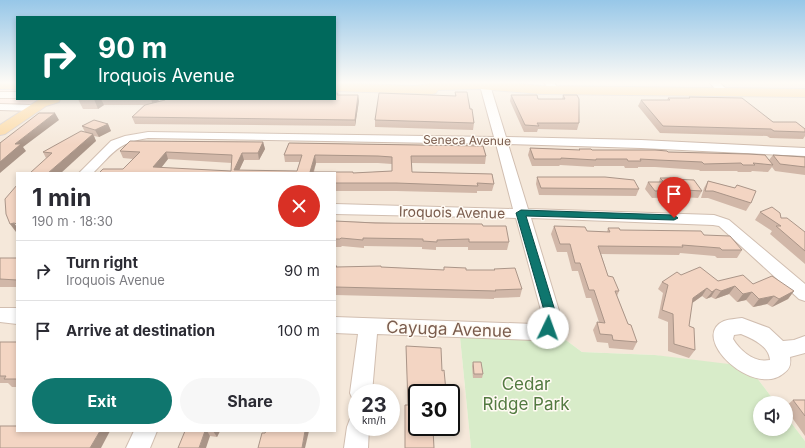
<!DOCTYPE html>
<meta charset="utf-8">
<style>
:root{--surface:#fff;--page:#f7f7f7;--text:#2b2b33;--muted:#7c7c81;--line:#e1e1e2;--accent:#0f766e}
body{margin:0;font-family:Inter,sans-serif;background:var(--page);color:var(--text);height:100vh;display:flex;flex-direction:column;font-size:15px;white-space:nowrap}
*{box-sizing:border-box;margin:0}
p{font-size:13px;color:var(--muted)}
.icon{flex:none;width:22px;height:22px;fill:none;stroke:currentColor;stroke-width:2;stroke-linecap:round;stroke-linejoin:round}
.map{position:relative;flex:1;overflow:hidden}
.drawer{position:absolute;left:16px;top:172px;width:320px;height:260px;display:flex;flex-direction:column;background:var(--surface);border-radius:0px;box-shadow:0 2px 6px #0003}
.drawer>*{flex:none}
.top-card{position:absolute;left:16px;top:16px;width:320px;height:84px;border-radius:0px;box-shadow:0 2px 6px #0003;background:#00695c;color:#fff;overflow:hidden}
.fabs{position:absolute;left:753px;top:396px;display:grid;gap:8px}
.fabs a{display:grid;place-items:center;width:40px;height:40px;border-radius:50%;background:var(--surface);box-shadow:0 2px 6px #0003;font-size:20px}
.speed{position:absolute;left:348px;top:384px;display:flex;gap:8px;font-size:20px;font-weight:700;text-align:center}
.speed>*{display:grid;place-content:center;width:52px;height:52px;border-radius:50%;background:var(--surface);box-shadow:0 2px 6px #0003;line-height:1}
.speed small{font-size:10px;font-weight:400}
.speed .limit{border:2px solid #111;border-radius:6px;background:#fff;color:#111}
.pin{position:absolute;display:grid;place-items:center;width:34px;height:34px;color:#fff;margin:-41px -17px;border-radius:50% 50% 50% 0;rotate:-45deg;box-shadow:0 0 4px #0007}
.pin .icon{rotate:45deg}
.me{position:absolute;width:44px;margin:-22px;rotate:3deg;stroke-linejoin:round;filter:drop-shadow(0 0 3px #0008)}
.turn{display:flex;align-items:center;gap:14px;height:84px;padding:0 16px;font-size:18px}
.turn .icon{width:52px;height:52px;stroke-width:2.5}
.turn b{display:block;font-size:28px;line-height:34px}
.round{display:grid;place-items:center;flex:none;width:42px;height:42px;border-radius:21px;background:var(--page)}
.overview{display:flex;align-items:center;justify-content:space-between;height:68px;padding:0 16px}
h1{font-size:24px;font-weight:700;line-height:30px}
.button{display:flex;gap:8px;margin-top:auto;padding:8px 16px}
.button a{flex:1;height:46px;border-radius:24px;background:var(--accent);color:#fff;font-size:16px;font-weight:700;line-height:46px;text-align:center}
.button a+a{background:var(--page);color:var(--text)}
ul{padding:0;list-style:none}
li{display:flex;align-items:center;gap:12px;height:60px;padding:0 16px;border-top:1px solid var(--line)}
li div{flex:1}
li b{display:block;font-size:15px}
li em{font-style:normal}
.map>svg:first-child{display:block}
</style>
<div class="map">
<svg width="805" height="448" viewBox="0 0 805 448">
<rect width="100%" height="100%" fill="#fdf6ec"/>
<path fill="#f5e8da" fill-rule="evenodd" d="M716,82H805V441L786,416V403H776L754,374L655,355L582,352L563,338L554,337L544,340L460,337L471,448H0V111H29L54,99H335V87ZM17,173H335V431H17ZM357,393H391V427H357ZM417,393H451V427H417Z"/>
<g fill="#fde8e0">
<path d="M0,82H17V99H43L29,111H0Z"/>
<path d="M335,82H716L726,91H444L420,88L335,87Z"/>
</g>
<path fill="#d8ecc9" d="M460,337L544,340L554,337L563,338L582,352L655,355L737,365L754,374L776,403H760V429H786V416L805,441V448H471Z"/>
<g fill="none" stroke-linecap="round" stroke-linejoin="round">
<defs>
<g id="minor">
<path d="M479,82H489L506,137L641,140L805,148V156L641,148L508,144L528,209L714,215L729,220L805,284V301L799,299L719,226L713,225L531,218L560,314V322L554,333L534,340L377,334L372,393H357V402L353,400L350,393L358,334L335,333V317L534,324L541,321L542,314L516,218L335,214V204L513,209L496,144L148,138C117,143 114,152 93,173H79L111,141L125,136L148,132L494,137Z"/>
<path d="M544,82H554L558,90L556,92H550Z"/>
<path d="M709,82H719L729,92L724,95L720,94Z"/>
<rect x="0" y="92" width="17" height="6"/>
<path d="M0,104L33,105L38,108L33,111L0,110Z"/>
<path d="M0,308H17V324L0,322Z"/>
<path d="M742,318L769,328L783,341L794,340L805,336V353L790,357C791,364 790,369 784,373C754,399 688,337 724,321C729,319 736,319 742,318ZM741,334C753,339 769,346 770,360C755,363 741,352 733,339L734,335Z"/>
<path d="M357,416V427H369L368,448H344L347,427L350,419Z"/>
<path d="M134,431H157L150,448H126Z"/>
</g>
<g id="major">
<rect x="0" y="82" width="17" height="7"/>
<path d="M444,82H504L541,86L805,89V97L541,94L480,89L438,90L436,93L432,94L335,91V83L415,86Z"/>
<path d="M40,99H60L59,102L46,106L5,134L0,135V125Z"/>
</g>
</defs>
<use href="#minor" stroke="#d1beb0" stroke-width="2"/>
<use href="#major" stroke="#dad1cd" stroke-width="2"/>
<use href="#minor" fill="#fff" fill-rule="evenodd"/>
<use href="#major" fill="#fbd9a5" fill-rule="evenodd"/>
</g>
<g fill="#d1b7a8" fill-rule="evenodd">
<path d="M455,92L470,109L474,123L473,130L375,127V120L455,96Z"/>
<path d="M338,93V95H358L359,101L355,126L135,124L132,117L144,105H104L98,109H83L78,99H160L158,101Z"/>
<path d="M511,95L538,99H562L563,95L579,123L577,130L538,129L537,132H524L510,101Z"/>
<path d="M689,97L773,122L805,129V136L803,139L770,138L767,136L660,133L638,106L641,100H667L668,98H689Z"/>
<path d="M108,124L111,131L99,137L94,136L96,141L46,158L43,152L85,132L82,126Z"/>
<path d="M130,141L263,142L265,149L259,160H244L239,170L297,171L300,162H285L284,155L289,143L483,146L486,156L485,164L412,163V172L492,174L494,184L492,191H477V193L396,191H335V173H99L103,169H123L133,159L123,158L120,151ZM168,159L232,163L231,171L161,168ZM316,163H378L392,164V171L353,173V172H314Z"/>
<path d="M530,148L579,150V149L592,150L668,152L769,160L773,155L805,157V175L775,171L772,167L768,172L752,171L751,172H738L737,171H700L699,170L655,167H638V168H625L624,166H594V167L560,165L559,166H532L528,155Z"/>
<path d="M537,177L639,189L636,196L539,195L536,184Z"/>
<path d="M660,178L672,179L702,191L698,198L681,197L652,198L645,189L648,182H659Z"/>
<path d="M708,181L735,188L737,185L751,203L746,211L708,198H701L704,188Z"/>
<path d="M760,212L781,218L805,232V264L770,234L772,231L755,220Z"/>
<path d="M335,221L483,226L509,242L507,250H468V247H436V250L422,249V247L364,246V248L342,246L341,247H335Z"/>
<path d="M554,226L587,231L607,232L608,228L620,230L704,235L742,250L737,258H717L715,256L680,253L679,255L601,254L608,276L619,291L617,296L628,324L637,342L633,350L609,348L608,343L597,342L593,330L597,322H599L591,298H586L578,271H572L567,252H557L551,234Z"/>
<rect x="0" y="258" width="17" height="29"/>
<path d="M335,266L337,267H381L444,270H494V269L522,289L520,297L494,298V299L335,295Z"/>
<path d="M681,275L718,281L753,284L794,291L788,299L772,307L767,304L753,307L746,300L737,302L729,294L715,299L711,297L706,299L702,296L692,303L689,326L695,350L689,358L668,351V322L658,318L663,293L658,289L662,282Z"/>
<path d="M0,342H17V387H12L8,383H0Z"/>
<path d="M406,346L442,371L446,391V393H417L446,429L445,436H433L408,405Z"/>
<path d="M473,362L483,374L482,378H473L472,366Z"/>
<path d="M793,400H805V436L786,409V406Z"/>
<path d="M185,431H220L217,437L210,436Z"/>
</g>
<g fill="#aa9588">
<path d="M358,95L359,101L355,126V120Z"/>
<path d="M94,99H101L104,105L98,109Z"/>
<path d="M151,99H160L153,106Z"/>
<path d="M55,113L59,120L23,147L26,151L0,173V162L15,144Z"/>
<path d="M108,124L111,131L99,137L95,130Z"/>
<path d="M93,134L96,141L61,173H48Z"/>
<path d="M263,142L265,149L259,160L258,153Z"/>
<path d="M166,152L168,159L157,173L153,167Z"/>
<path d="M242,153L244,160L238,173L234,170Z"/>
<path d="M315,155L316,163L313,173L310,172Z"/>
<path d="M14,223L17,227V232H16L10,224Z"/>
<path d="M735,286L729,294L715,299L721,291Z"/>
<path d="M707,288L702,296L688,306L693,298Z"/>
<path d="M716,289L711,297L706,299L712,292Z"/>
<path d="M794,291L788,299L772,307L779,299Z"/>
<path d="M752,292L746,300L737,302L743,294Z"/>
<path d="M774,296L767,304L753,307L759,299Z"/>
<path d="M100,431H110L101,448H90Z"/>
<path d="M205,431H207L210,436L206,448H199Z"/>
<path d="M213,431H220L217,437Z"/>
<path d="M305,431H309L305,448H302Z"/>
</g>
<g fill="#f3d5c3" stroke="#aa9588" fill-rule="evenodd">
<path d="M455,92H467L470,109H472L474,123L375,120L379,93L456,96Z"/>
<path d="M335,93H338L337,95H358L355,120L132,117L145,105L165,100V99H335Z"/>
<path d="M511,95H537L538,99H565L563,95H577L579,99V123H537L539,126L525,125Z"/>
<path d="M689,97L742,98L773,122H796L805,129V132L774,131L771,129L663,126L641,100H670L668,98H690Z"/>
<path d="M39,113H55L15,144H21L0,162V143Z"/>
<path d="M94,120L108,124L95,130L82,126Z"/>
<path d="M81,131L93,134L48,173H30L52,153L43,152Z"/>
<path d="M130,141L263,142L258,153H242L234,170L297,171L302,155H284L289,143L483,146L486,156H411L412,172L492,174L494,184L477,183L478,186L396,183H335V173H99L103,169H123L140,152L120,151ZM166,152L232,155L231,171L153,167ZM315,155L378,156L392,157V171L353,173V172H310Z"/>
<path d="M530,148L580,150L579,149H591L592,150H655L667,151L668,152L748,154L765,155L773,165L753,163L755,165H743L741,163L704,164L702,162L658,160L640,159L641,161H628L627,159H596V160L561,158V159H534Z"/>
<path d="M773,155L805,157V167L780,164Z"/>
<path d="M537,177H605L634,180L639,189L541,188Z"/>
<path d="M660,178H671L672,179L694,180L702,191L685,190L655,191L648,182H664Z"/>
<path d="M708,181L735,188L737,185L756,191L751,203L713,191H705Z"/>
<path d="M17,185V224L14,223L10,224L6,214L5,199Z"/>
<path d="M772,207L780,213L781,218H787L805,232V251L776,226H781L760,212Z"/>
<path d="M335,221L375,223L482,224L483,226H506L509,242H469V239L437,240V242L423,241V239L363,238V240L341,238L340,239H335Z"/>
<path d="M554,226L585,227L587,231L610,232L608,228H619L620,230L701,231L704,235L730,236L742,250H722L720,248L682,245L683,247L598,246L608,276L613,277L619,291H615L628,324L631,325L637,342L613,340L612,335L600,334L597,322L605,323L594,290H589L580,263H575L570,244H560Z"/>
<path d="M0,258H17V280L0,279Z"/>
<path d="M335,266H337L336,267L381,266V267L444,270V267L466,268V270H495L494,269L515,268L522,289L495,290L496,291L335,287Z"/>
<path d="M700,267L718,281L743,275L753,284L772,276L794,291L779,299L774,296L759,299L752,292L743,294L735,286L721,291L716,289L712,292L707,288L693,298L689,326L694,328L695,350L674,344L673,314L662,310L668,285L662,282L677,272L681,275Z"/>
<path d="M0,342H17V379H4L6,376H0Z"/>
<path d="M406,346L441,348L442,371L444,370L446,391H442L443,393H417V427H445L446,429H433L434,448H405V405H408Z"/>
<path d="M473,362H481L483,374H474Z"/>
<path d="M793,400H805V416Z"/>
<path d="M0,426H17V431H100L90,448H0Z"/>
<path d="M185,431H205L199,448H178Z"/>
<path d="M266,431H305L302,448H258L262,433H265Z"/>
</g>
<linearGradient id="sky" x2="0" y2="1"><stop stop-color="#97c7e8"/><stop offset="0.57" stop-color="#fefbf6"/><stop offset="1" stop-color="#fefbf6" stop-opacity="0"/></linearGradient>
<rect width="805" height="145" fill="url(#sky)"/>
<path fill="#0f766e" stroke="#0a4d48" d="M521,210L674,215L678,218L674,220L526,216L556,314C557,321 555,326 552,332L548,333L544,332L542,328L546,320L545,314L516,213Z"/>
<g text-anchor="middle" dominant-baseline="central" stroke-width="3" stroke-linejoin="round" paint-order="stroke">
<g font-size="12" fill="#7a5c4d" stroke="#fffaf3">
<text transform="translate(467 140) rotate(1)">Seneca Avenue</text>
</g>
<g font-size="14" fill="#7a5c4d" stroke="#fffaf3">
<text transform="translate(452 212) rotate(1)">Iroquois Avenue</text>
</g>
<g font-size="17" fill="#7a5c4d" stroke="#fffaf3">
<text transform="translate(449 329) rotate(2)">Cayuga Avenue</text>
</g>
<g font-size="17" fill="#537a41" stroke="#fffaf3">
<text x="526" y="384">Cedar<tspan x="526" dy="20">Ridge Park</tspan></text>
</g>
</g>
</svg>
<div class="fabs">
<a><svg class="icon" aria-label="sound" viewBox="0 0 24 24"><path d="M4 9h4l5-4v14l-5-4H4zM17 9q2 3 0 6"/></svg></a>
</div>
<div class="speed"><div>23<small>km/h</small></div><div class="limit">30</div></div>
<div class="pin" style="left:674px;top:218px;background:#d93025"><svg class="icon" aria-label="arrive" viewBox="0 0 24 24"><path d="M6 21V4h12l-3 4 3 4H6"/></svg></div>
<svg class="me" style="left:548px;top:328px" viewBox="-20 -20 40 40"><circle r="19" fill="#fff"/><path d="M0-13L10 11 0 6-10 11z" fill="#0f766e"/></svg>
<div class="top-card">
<div class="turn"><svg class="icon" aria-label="right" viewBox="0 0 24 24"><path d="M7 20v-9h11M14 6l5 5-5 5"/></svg><div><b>90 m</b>Iroquois Avenue</div></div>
</div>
<section class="drawer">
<div class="overview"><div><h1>1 min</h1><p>190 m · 18:30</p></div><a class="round" style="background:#d93025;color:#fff"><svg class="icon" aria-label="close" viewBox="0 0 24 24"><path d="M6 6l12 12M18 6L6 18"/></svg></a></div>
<ul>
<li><svg class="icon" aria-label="right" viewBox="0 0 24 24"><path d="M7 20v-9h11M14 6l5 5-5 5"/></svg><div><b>Turn right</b><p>Iroquois Avenue</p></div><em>90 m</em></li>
<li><svg class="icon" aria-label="arrive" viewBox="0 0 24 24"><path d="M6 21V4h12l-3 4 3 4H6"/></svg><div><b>Arrive at destination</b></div><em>100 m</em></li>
</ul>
<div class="button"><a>Exit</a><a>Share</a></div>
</section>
</div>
